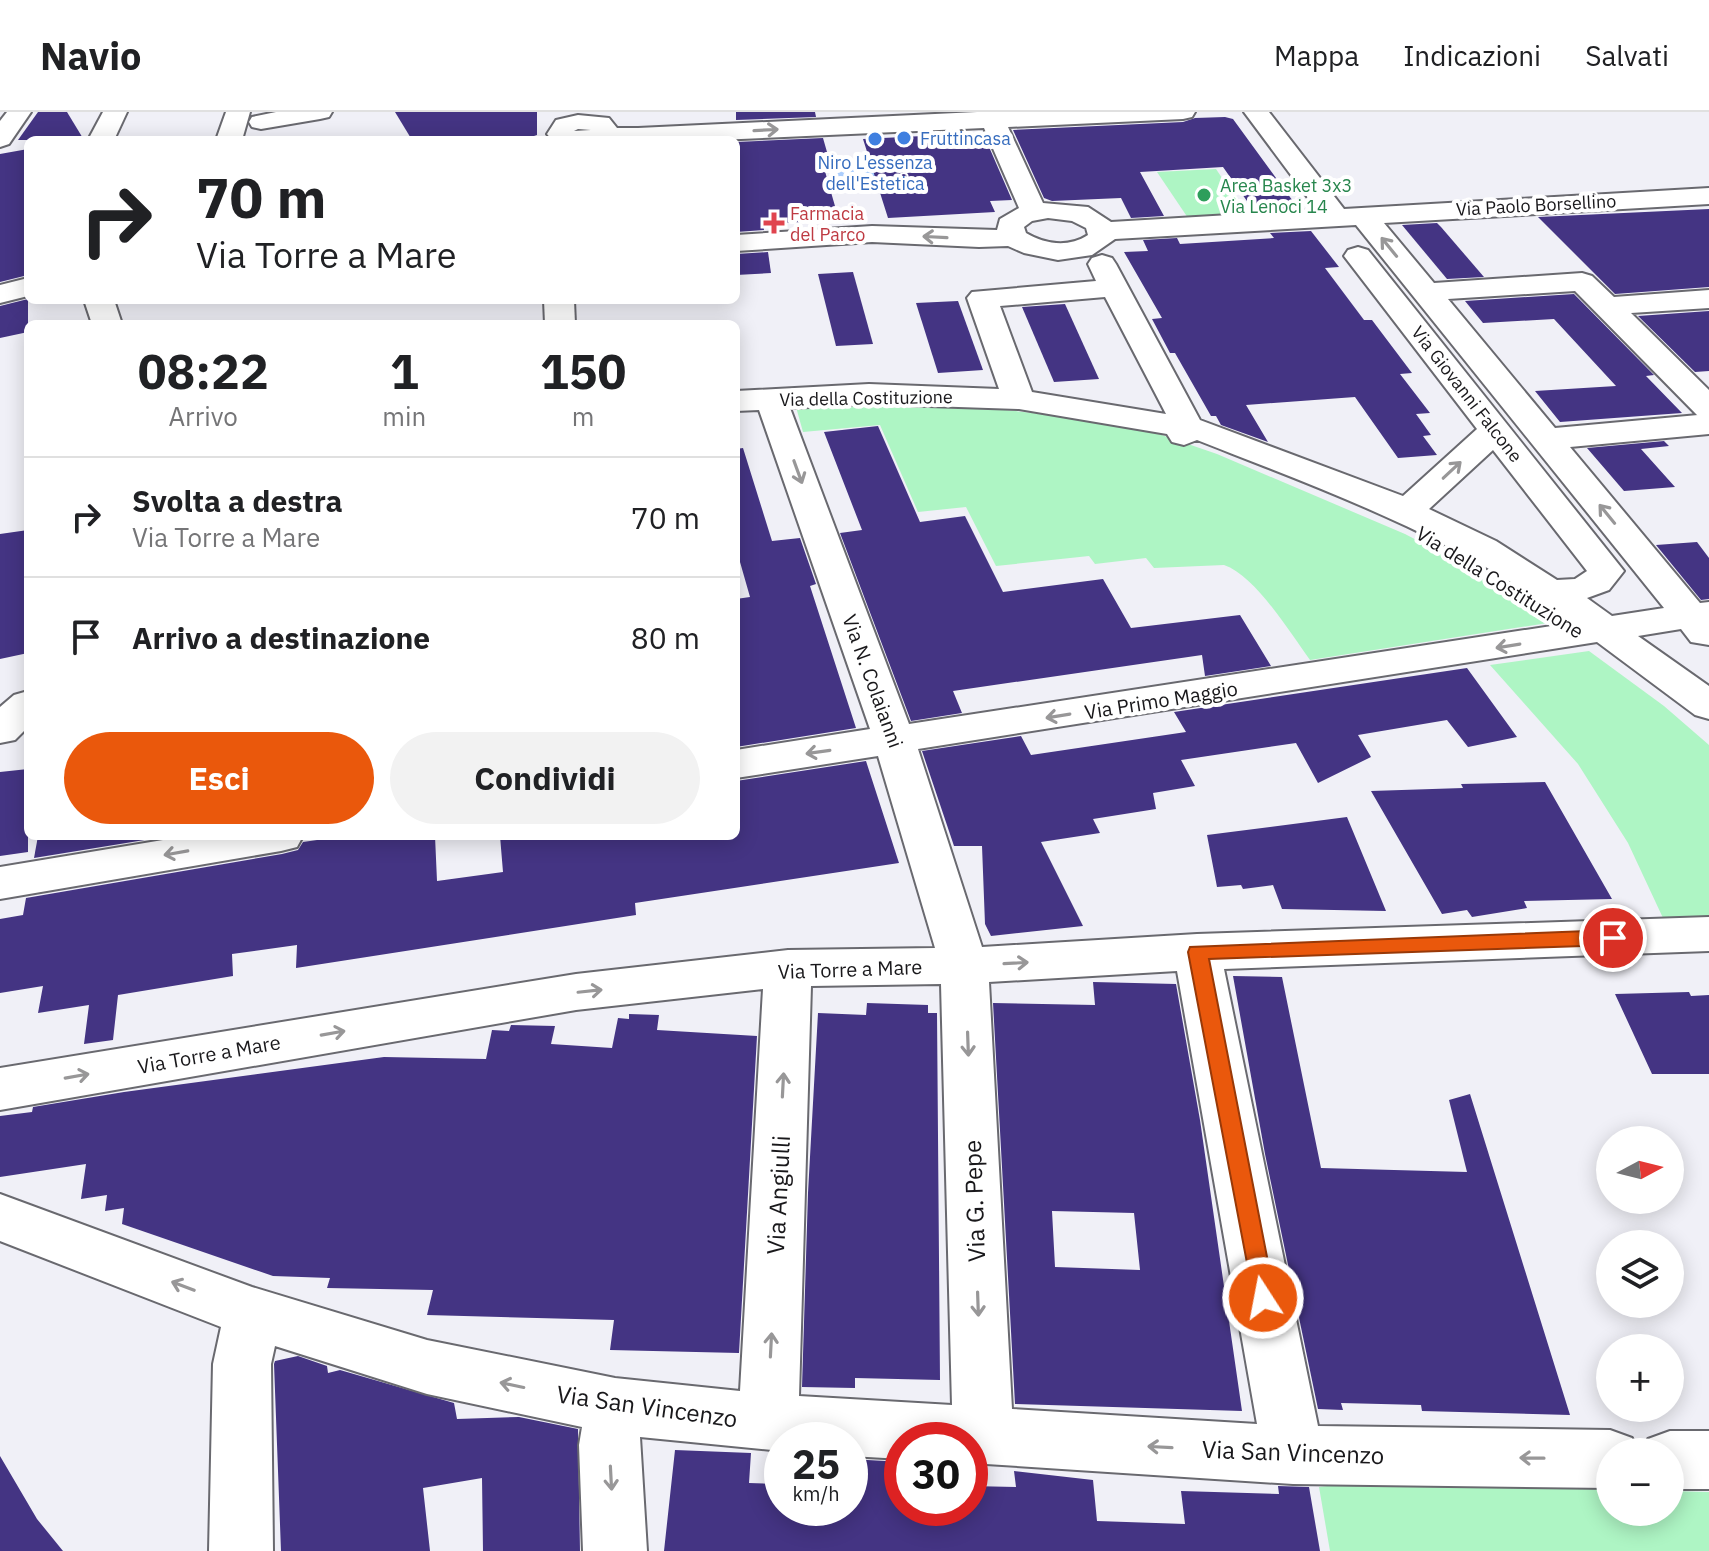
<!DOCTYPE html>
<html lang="it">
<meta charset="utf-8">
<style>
:root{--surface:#fff;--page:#f2f2f2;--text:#202124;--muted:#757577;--line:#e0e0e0;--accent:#ea580c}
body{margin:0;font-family:"IBM Plex Sans",sans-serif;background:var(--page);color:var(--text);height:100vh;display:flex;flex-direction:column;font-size:30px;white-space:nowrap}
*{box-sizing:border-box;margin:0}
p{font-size:26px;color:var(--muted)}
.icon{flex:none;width:44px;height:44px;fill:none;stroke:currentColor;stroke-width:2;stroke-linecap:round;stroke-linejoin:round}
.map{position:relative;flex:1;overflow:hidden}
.drawer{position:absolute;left:24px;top:208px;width:716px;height:520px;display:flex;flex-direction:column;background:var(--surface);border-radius:12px;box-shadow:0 4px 20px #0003}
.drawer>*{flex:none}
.hud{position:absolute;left:24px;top:24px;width:716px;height:168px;border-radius:12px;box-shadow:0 4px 20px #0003;background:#fff;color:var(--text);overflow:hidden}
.needle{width:52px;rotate:83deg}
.fabs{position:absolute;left:1596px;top:1014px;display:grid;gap:16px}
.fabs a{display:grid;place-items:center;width:88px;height:88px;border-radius:50%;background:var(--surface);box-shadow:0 4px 20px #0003;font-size:40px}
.speed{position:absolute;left:764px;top:1310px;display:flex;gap:16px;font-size:40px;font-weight:700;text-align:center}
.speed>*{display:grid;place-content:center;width:104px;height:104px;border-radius:50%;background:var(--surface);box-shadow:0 4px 20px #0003;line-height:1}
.speed small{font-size:20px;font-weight:400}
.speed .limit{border:12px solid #d22;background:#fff;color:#111}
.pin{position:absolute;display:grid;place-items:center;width:68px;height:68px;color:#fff;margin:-34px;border:4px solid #fff;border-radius:50%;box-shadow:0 2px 8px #0007}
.me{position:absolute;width:88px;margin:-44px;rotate:349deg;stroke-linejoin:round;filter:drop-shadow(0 0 6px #0008)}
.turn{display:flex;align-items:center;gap:28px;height:168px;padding:0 40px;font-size:36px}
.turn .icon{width:104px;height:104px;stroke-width:2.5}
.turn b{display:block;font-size:56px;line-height:68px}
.eta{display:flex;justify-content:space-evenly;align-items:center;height:136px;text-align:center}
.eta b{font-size:48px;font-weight:700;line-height:56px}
.button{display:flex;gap:16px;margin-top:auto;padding:16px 40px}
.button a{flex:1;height:92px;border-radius:48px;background:var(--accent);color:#fff;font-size:32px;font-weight:700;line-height:92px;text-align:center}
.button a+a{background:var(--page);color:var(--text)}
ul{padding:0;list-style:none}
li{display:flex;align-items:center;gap:24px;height:120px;padding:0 40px;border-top:2px solid var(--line)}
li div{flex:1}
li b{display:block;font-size:30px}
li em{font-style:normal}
header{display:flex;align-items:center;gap:48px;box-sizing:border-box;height:112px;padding:0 40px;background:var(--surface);border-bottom:2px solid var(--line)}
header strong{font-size:38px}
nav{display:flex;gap:44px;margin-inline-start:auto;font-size:28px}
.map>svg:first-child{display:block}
</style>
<header>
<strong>Navio</strong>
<nav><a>Mappa</a><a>Indicazioni</a><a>Salvati</a></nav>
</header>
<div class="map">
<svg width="1709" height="1439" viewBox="0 0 1709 1439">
<rect width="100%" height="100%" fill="#f0f0f7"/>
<g fill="#aef5c4">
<path d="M1216,57L1247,103L1188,106L1157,60Z"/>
<path d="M883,294L1005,298L1110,309L1153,320L1217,342L1405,422L1476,459L1554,510L1310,548C1290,521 1256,464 1224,453L1154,456L1146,446L1095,452L1089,444L996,454L966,395L918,400L880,313L803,320L796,295Z"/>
<path d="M1589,539L1664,594L1709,633V804L1663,806L1628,731L1578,652L1490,553Z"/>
<path d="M1367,1369L1610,1377V1400H1670V1379L1709,1380V1439H1330L1319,1375Z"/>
</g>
<path fill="#accefd" d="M872,55L897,72L840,77L833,61Z"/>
<g fill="#443483" fill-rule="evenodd">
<path d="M38,0H67L84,28H18Z"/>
<path d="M395,0H537V23L522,28H412Z"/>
<path d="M736,0H815L816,5L736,8Z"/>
<path d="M1225,5L1233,7L1298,96L1254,99L1223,55L1140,60L1164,104L1131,106L1121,86L1052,89L1044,86L1013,18L1183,10L1195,6Z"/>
<path d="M983,21L1012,88L990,89L995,100L888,106L863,27Z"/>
<path d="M823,26L827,40L820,42L839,108L763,112L764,118L736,120V30Z"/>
<path d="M28,37V163L0,170V42Z"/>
<path d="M1709,97V175L1615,182L1538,105Z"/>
<path d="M1437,111L1441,115L1484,165L1447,167L1402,113Z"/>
<path d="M1311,119L1339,155L1325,156L1364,208H1372L1412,261L1400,262L1430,301L1416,302L1431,323L1423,324L1437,343L1398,346L1355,285L1246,293L1268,330L1221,313L1216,304H1211L1175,241H1170L1152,207L1162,206L1124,140L1148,139L1143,128L1177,126L1180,132L1274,126L1270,121Z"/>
<path d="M768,140L771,161L736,163V142Z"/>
<path d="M853,160L873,232L836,234L818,162Z"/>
<path d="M1574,182L1654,263L1646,264L1682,301L1560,310L1535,279L1616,274L1554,207L1483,211L1465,189Z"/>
<path d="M28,187V220L0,226V194Z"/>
<path d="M958,189L983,258L938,261L916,191Z"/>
<path d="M1065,192L1099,267L1054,270L1022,195Z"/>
<path d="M1709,199V259L1695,260L1638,204Z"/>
<path d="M878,314L920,410L965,404L1003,480L1103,467L1131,516L1240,503L1271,554L1205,564L1202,543L953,579L962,601L911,609L840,421L862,418L824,320Z"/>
<path d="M1664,329L1669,334L1641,337L1675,375L1624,379L1587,336Z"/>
<path d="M743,336L772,429L800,426L816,472L810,474L856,616L736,635V487L750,485L736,436V337Z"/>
<path d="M28,418V541L0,547V422Z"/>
<path d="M1697,430L1709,446V487L1701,488L1656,433Z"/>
<path d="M1467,556L1517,625L1468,635L1447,608L1358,623L1371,645L1318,671L1296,631L1181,648L1195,674L1153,681L1156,697L1093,707L1100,721L1041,730L1083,814L991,824L985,812L982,734H954L922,639L1021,624L1031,643L1186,620L1174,600Z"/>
<path d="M866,649L899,751L635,791L636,803L296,856L297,833L232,842L233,864L118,883L113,928L84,932L89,893L38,901L43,874L0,881V807L23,803L26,786L282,742L298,738L303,730L345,724H435L437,769L503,760L500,724H736V669Z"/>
<path d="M28,657V740L0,744V660Z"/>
<path d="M1545,670L1612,787L1524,789L1527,796L1472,805L1467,798L1442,802L1371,679L1463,676L1461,672Z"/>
<path d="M1347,705L1386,799L1282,797L1273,773L1243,777L1241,773L1217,775L1207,723Z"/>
<path d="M38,724H169L34,746Z"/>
<path d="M1233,864L1282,865L1321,1056L1467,1060L1449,988L1470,982L1570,1303L1422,1299L1421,1293L1341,1291L1343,1298L1318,1297L1265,1042Z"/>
<path d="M1093,870L1176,872L1200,1008L1242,1299L1015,1292L993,891L1095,893ZM1052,1099L1134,1101L1140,1158L1055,1155Z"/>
<path d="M1689,880L1691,884L1709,883V962H1652L1615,882Z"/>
<path d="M867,891L928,893V901H937L940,1268L855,1266V1276L802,1275L808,1081L818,901L866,903Z"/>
<path d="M629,902L659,903L657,918L757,924L739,1241L610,1238L614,1208L427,1203L433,1178L327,1176L330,1166L273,1164L122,1112L124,1096L105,1099L107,1083L81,1087L86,1052L0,1065V1004L32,1000L33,995L124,980L384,945L486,947L492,918L509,919L511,913L555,914L551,932L612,936L618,906L629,907Z"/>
<path d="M298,1244L327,1254L328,1261L340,1258L454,1291L457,1307L519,1305L578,1317L580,1439H483L482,1366L423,1376L430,1439H281L274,1252L275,1249Z"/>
<path d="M675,1338L751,1341L749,1371L782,1372V1396H850V1347L902,1350V1396H970V1374L1016,1375L1014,1359L1093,1368L1097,1409L1185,1412L1181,1379L1279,1382L1278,1374L1309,1375L1320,1439H664Z"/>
<path d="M0,1344L37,1407L63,1439H0Z"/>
</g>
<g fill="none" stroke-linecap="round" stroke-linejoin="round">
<defs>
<g id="minor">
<path d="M7,0H31L9,32L0,35V9Z"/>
<path d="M103,0H127L114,28H88Z"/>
<path d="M226,0H250L242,28H216Z"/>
<path d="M276,0H332L329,5L320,7L261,17L252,15L249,10L252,5Z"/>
<path d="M977,0H1195L1192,5L1183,7L1008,15L1043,91L1088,95L1111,110L1317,98L1244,0H1269L1344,97L1709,76V92L1384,111L1434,171L1582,161L1592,164L1614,185L1709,178V196L1631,201L1709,278V322L1570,335L1700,491L1709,490V533L1691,530L1681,517L1638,524L1709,574V607L1695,603L1597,530L918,637L982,835L1197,822L1709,805V839L1224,857L1318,1314L1610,1318L1632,1326L1637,1340H1610V1376L1293,1372L970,1351V1328H902V1347L850,1344V1328H782V1339L640,1325L647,1439H583L579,1333L582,1315L427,1282L275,1234L271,1252L273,1439H209L213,1252L221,1215L0,1129V1082L252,1175L427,1228L615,1266L740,1279L763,877L576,898L0,998V956L576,862L788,838L935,836L878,644L736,666V638L870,617L759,298L736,299V279L869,272L999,277L967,186L972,180L1096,169L1088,152L1092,146L1102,143L1112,146L1116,152L1200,308L1403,384L1477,317L1344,144L1348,138L1358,135L1368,138L1624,459L1609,478L1587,486L1612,504L1664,496L1356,113L1115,127L1092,143L1058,148L1024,141L1008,134L979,135L872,130L736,139V123L872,114L997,118L1000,107L1019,96L984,16L718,28H552L547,22L556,8L578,3L609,6L617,16H638ZM578,17L591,18L574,19ZM1048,106L1072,109L1086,116L1088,123C1068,136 1045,132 1026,121L1024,115L1032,109ZM1575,179L1697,303H1698L1555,316L1448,187ZM1105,185L1166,302L1032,280L1000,194ZM869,292L1019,297L1167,322L1172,330L1184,333L1197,328C1327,379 1458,426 1571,511L909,612L790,296ZM1493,338L1587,459L1575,467L1557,468L1496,429L1429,397ZM1177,859L1257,1312L1012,1297L989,870ZM941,872L952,1293L799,1284L811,874Z"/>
<path d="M28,166V184L0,191V173Z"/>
<path d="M84,188H114L122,212H92Z"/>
<path d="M544,188H574L575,212H545Z"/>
<path d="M28,579V615L15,628L0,631V595L14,583Z"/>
<path d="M187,724H303L297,735L281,739L0,787V755Z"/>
<path d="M1670,1319H1709V1377H1670V1340H1643L1648,1327Z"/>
</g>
</defs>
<use href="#minor" stroke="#69696f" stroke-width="4"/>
<use href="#minor" fill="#fff" fill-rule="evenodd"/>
</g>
<defs><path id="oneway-shaft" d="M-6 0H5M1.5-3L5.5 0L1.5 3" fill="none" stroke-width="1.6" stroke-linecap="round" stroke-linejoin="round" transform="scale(2)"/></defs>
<g stroke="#989798">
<use href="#oneway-shaft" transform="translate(766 18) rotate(-3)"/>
<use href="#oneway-shaft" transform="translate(935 125) rotate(-177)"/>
<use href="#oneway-shaft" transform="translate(1389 135) rotate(-129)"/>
<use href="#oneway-shaft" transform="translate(1452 358) rotate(-43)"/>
<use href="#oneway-shaft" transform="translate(798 360) rotate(70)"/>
<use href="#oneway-shaft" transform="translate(1607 402) rotate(-129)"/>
<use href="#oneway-shaft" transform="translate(1508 534) rotate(171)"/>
<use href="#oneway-shaft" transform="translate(1058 604) rotate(171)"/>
<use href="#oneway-shaft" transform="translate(818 640) rotate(172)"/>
<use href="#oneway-shaft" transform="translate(176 741) rotate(170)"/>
<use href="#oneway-shaft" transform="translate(1016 851) rotate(-3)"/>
<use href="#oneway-shaft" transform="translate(590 879) rotate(-6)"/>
<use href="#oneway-shaft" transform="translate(333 921) rotate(-10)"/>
<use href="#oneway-shaft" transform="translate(968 932) rotate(88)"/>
<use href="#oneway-shaft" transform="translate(77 964) rotate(-10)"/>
<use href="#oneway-shaft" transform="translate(783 973) rotate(-87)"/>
<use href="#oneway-shaft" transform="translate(183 1174) rotate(-159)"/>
<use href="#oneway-shaft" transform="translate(978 1192) rotate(88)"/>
<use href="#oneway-shaft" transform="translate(771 1233) rotate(-87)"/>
<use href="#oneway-shaft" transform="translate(512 1273) rotate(-168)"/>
<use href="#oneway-shaft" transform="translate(1160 1335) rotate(-177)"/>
<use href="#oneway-shaft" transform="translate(1532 1346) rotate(-179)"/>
<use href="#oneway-shaft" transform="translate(611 1366) rotate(87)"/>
</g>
<path fill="#ea580c" stroke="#983908" stroke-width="2" d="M1613,818L1623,826L1613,833L1209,847L1275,1186L1271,1193L1263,1196L1255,1193L1188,840L1190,835Z"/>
<g fill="#3f7fe0" stroke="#fff" stroke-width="3">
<circle cx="904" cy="26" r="8"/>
<circle cx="875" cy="27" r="8"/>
</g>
<circle fill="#2e9e5b" stroke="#fff" stroke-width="3" cx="1204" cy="83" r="8"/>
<path fill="#e0444e" stroke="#fff" stroke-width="3" d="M770 99h8v8h8v8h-8v8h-8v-8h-8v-8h8z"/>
<g text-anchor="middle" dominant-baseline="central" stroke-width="8" stroke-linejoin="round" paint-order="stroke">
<g font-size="18" fill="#366cbe" stroke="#fff" text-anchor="start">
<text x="920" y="26">Fruttincasa</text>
<text x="875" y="50" text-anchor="middle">Niro L'essenza<tspan x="875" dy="21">dell'Estetica</tspan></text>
</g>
<g font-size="18" fill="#27864d" stroke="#fff" text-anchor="start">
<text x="1220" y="73">Area Basket 3x3<tspan x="1220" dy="21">Via Lenoci 14</tspan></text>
</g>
<g font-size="18" fill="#19181b" stroke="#fff">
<text transform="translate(1536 93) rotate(-3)">Via Paolo Borsellino</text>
<text transform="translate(1467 282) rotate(52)">Via Giovanni Falcone</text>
<text transform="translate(866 286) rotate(-1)">Via della Costituzione</text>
</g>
<g font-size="18" fill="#be3a42" stroke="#fff" text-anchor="start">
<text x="790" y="101">Farmacia<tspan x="790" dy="21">del Parco</tspan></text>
</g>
<g font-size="20" fill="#19181b" stroke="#fff">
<text transform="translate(1500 470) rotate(32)">Via della Costituzione</text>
<text transform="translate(873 569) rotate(70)">Via N. Colaianni</text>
<text transform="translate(1161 588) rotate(-9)">Via Primo Maggio</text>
<text transform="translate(850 857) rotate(-2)">Via Torre a Mare</text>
<text transform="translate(209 942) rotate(-10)">Via Torre a Mare</text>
</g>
<g font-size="24" fill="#19181b" stroke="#fff">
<text transform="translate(778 1083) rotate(-87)">Via Angiulli</text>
<text transform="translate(974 1089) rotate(-92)">Via G. Pepe</text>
<text transform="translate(647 1294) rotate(8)">Via San Vincenzo</text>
<text transform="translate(1293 1340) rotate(2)">Via San Vincenzo</text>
</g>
</g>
</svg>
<div class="fabs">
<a><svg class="needle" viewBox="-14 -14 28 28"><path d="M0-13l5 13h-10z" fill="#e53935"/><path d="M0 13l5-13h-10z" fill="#757577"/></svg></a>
<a><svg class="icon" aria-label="layers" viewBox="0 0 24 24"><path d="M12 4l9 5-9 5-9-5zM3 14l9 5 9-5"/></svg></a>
<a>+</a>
<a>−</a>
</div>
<div class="speed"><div>25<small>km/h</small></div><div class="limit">30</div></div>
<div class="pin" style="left:1613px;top:826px;background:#d93025"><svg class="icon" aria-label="arrive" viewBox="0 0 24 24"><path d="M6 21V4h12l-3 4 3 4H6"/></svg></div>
<svg class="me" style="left:1263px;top:1186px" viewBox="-20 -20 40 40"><circle r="17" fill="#ea580c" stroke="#fff" stroke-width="3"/><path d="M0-11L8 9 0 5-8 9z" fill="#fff"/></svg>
<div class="hud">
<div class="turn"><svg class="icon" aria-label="right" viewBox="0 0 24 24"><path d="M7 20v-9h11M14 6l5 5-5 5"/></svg><div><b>70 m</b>Via Torre a Mare</div></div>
</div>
<section class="drawer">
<div class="eta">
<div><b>08:22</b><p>Arrivo</p></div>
<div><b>1</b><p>min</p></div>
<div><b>150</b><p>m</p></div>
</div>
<ul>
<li><svg class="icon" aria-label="right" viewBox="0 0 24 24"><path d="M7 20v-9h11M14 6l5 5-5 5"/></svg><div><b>Svolta a destra</b><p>Via Torre a Mare</p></div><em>70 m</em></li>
<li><svg class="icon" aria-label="arrive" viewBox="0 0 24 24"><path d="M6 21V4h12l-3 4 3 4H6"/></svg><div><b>Arrivo a destinazione</b></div><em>80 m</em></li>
</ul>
<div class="button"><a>Esci</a><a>Condividi</a></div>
</section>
</div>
